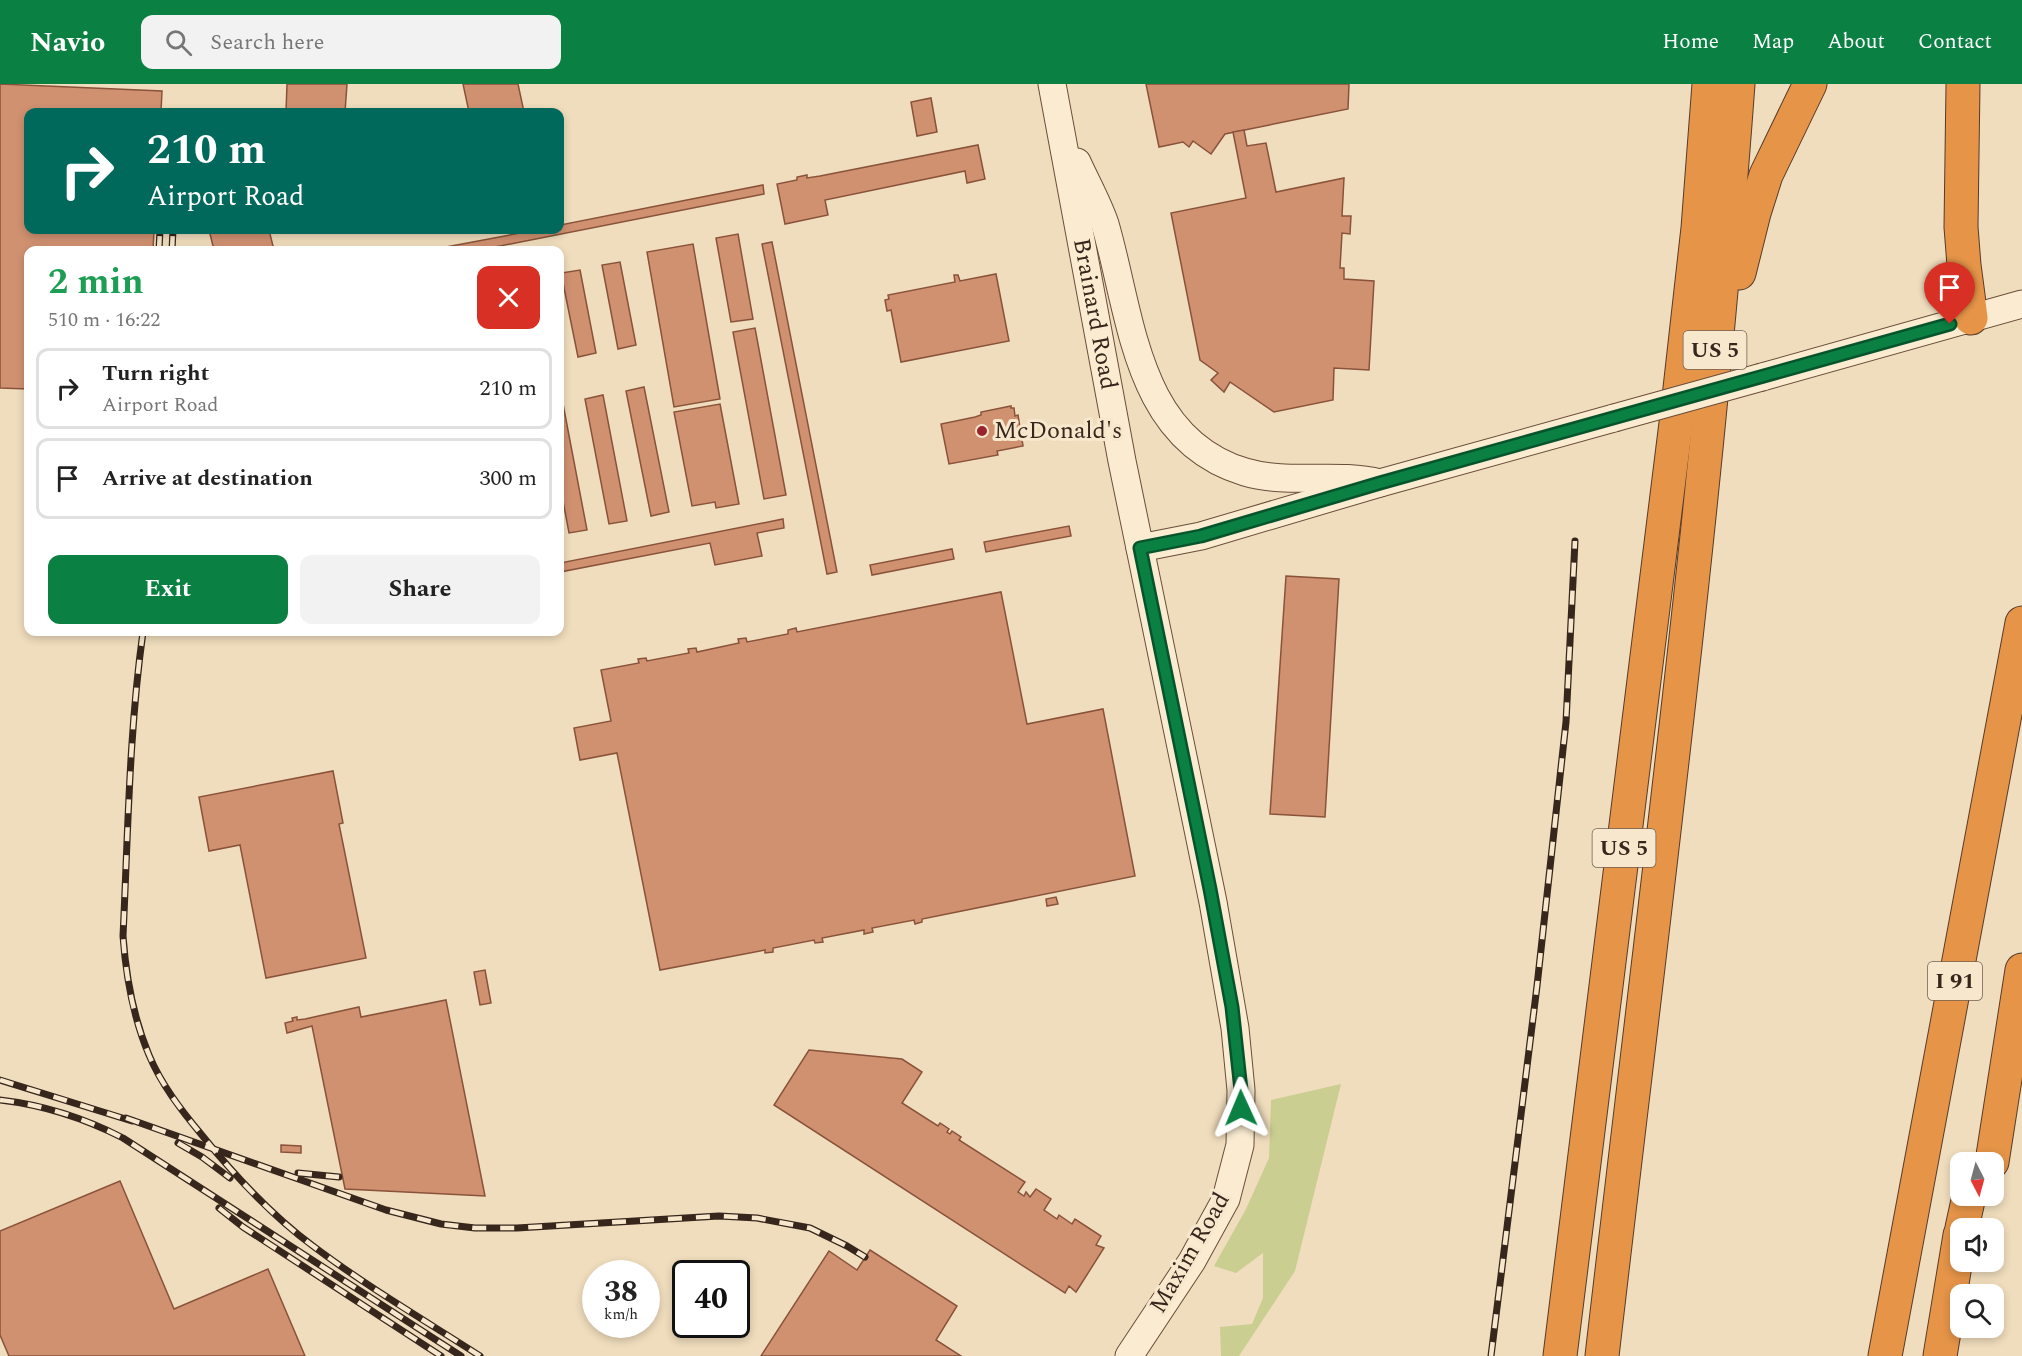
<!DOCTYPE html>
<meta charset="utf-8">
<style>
:root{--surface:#fff;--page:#f2f2f2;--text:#222;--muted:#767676;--line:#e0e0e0;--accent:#0b8043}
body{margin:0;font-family:Spectral,serif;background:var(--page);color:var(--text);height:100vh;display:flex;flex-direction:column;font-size:22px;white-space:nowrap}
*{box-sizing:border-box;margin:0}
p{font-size:20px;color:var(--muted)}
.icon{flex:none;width:33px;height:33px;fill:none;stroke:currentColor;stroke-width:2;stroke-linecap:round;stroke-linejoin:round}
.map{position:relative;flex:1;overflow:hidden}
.sheet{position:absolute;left:24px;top:162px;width:540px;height:390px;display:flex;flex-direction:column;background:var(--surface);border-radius:12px;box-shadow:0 3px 9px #0003}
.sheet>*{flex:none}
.top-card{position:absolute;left:24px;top:24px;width:540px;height:126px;border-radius:12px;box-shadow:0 3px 9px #0003;background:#00695c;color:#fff;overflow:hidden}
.needle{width:39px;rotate:174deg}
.fabs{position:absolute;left:1950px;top:1068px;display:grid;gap:12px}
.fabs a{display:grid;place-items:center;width:54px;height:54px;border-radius:12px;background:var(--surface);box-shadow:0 3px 9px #0003;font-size:30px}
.speed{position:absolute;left:582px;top:1176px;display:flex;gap:12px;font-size:30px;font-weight:700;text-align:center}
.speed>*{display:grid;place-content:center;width:78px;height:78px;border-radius:50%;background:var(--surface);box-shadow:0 3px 9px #0003;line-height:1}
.speed small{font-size:15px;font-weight:400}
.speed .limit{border:3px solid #111;border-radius:9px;background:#fff;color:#111}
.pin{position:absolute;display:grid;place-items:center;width:51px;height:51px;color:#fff;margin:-62px -26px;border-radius:50% 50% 50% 0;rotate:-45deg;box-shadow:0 0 6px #0007}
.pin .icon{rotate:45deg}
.me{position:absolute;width:66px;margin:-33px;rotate:359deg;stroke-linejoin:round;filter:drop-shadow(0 0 4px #0008)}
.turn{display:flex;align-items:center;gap:21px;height:126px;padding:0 24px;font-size:27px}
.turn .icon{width:78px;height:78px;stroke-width:2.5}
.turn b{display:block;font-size:42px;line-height:51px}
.round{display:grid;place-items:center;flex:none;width:63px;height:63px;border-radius:12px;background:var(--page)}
.head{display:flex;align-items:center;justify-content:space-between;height:102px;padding:0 24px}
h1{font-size:36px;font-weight:700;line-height:45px;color:#1e9e55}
.action{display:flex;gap:12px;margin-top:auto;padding:12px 24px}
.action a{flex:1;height:69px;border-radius:12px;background:var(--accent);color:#fff;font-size:24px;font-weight:700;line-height:69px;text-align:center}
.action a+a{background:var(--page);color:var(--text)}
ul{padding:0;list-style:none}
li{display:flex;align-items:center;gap:18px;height:81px;margin:0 12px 9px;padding:0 12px;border:3px solid var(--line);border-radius:12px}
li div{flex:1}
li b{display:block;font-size:22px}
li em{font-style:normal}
header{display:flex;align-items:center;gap:36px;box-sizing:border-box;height:84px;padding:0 30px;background:var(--accent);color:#fff}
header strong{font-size:28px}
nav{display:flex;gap:33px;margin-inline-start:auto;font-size:21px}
.search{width:420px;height:54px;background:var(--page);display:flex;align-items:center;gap:15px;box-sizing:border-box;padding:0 21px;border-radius:12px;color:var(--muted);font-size:22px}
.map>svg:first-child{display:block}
</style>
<header>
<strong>Navio</strong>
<div class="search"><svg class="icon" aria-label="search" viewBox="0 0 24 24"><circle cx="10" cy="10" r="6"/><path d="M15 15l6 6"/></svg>Search here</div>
<nav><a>Home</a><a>Map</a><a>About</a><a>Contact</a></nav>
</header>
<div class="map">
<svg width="2022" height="1272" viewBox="0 0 2022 1272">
<rect width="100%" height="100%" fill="#f0ddbd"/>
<path fill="#cbce91" d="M1341,1000L1295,1187L1239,1272H1221L1220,1243L1252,1240L1263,1214V1169L1236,1189L1214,1182L1246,1125L1269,1074L1271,1016Z"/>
<g fill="#d09171" stroke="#89533a" stroke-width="1.5">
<path d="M0,0L162,7L161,28H28V146H154L153,166H28V305L0,304Z"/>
<path d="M287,0H347L345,28H286Z"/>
<path d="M463,0H518L524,28H469Z"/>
<path d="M1146,0H1349L1348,25L1225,50L1211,70L1193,57L1189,63L1183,58L1159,63Z"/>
<path d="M931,14L937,48L917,52L911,18Z"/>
<path d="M1244,46L1247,62L1266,59L1276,108L1344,94L1342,132H1351L1350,150L1342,149L1340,184H1344V195L1374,197L1369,286L1334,284L1333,316L1274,328L1230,298L1224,308L1211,296L1218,289L1200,276L1171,129L1246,114L1233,48Z"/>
<path d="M978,61L985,95L967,99L965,87L825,116L828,131L785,140L777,100L797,96V93L807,91V94L820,92Z"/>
<path d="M763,101L764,110L480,166H430L536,146H560V141Z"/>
<path d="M209,146H269L274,166H214Z"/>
<path d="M738,150L753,235L731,238L716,154Z"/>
<path d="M772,158L837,488L827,490L762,160Z"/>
<path d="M693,160L720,315L674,323L647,168Z"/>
<path d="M620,178L636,261L618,265L602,181Z"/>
<path d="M580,186L596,269L578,273L561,189Z"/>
<path d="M996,190L1009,257L901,278L891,226L887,227L885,216L889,215L888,211L955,198L954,191H958L960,197Z"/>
<path d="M755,244L786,411L764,415L733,248Z"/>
<path d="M644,303L669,428L651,432L626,307Z"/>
<path d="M603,311L627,437L609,440L585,315Z"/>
<path d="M563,320L587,446L569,449L560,401V321Z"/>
<path d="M720,320L739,420L716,424L715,418L692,422L674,328Z"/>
<path d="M1011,322V324H1014L1015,332L1018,331L1023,362L997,367L998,371L949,380L941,340L975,333L981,331V328Z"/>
<path d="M783,435L784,444L757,449L762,472L715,481L710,459L560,488V479Z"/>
<path d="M1069,442L1071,452L986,468L984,458Z"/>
<path d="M952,465L954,475L872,491L870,481Z"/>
<path d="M1286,492L1339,495L1325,733L1270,730Z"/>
<path d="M1001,508L1027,640L1103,625L1135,792L922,835V838L915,840L914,836L872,844L873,848L864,850V846L822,854L823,858L815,859L814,856L773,864V868L765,869V866L660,886L617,669L580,676L574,644L611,637L601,586L639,579L638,575L646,574L647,577L689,569L688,565L696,564L697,568L739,559L738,555L746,554L747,558L788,550V546L796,544L797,548Z"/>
<path d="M333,687L343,739L339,740L366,874L266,894L240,761L209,767L199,713Z"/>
<path d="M1056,813L1058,820L1047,822L1046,815Z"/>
<path d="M485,886L491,919L480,921L474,888Z"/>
<path d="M446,916L485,1112L345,1105L312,942L287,949L285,939L293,937L292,934L297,933V936L305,935L359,923L361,933Z"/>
<path d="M809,966L902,975L922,988L902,1019L938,1042L940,1039L949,1045L947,1048L950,1050L952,1047L961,1053L959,1056L1025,1098L1018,1108L1024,1112L1026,1108L1030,1113L1036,1105L1051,1115L1044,1126L1057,1135L1059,1131L1072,1140L1075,1135L1101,1152L1096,1161L1104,1164L1076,1208L1069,1202L1065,1209L774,1021Z"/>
<path d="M281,1061L301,1062V1069L281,1068Z"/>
<path d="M120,1097L174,1225L268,1185L305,1272H9L0,1251V1147Z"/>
<path d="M870,1166L957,1222L936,1256L961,1272H761L829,1167L857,1186Z"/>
</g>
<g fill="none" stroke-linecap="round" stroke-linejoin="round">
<defs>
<g id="secondary">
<path id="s1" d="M1052,0L1122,377L1213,818L1235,944L1241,1006L1240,1061L1226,1115L1192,1177L1129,1272"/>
<path d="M1077,78C1086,98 1098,119 1105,140C1132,232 1135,355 1245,388C1289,401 1336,388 1380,399"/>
<path d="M1762,293L2022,220"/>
<path d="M1140,464L1201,452L1380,399L1614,334"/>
</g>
<g id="highway">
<path d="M1963,0L1961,143L1964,181L1971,234"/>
<path d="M1739,189L1754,129L1766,91L1810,0"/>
<path d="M1992,1078L2022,886"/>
<path d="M1962,1144L1969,1112"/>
<path d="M1560,1272L1677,331L1698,144L1709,0"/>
<path d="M1602,1272C1651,849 1707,425 1738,0"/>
<path d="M1885,1272L2022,539"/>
<path d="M1940,1272L1960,1151"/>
</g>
</defs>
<use href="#secondary" stroke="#6a4e39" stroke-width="29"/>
<use href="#highway" stroke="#563b2a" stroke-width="35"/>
<use href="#secondary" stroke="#faebd1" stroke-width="27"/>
<use href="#highway" stroke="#e59448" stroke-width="33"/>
<defs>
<g id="rail">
<path d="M159,166L160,146"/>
<path d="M172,166L173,146"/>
<path d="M143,548C129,648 128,750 123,852C126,893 133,933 149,971C161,1000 181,1026 201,1050C234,1091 271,1131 313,1162C366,1202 424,1236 480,1272"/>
<path d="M0,996L132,1037"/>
<path d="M0,1016C44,1021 84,1034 123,1054L461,1272"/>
<path d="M126,1034L386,1126L441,1140L475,1144H517L719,1132L757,1134L810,1144L847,1162L865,1173"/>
<path d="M178,1059L202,1073L230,1094"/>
<path d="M298,1089L339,1093"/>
<path d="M219,1124L243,1143L441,1272"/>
<path d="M1491,1272L1537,902L1566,638L1575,457"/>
</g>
</defs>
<use href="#rail" stroke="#37261b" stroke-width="7"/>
<use href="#rail" stroke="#f7e8cd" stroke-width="4.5" stroke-dasharray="14" stroke-linecap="butt"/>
<defs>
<path id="secondary-bridge" d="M1614,334L1762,293"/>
</defs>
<use href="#secondary-bridge" stroke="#6a4e39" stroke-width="29" stroke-linecap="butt"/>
<use href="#secondary-bridge" stroke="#faebd1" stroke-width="27"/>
</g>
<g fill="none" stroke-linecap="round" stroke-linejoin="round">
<defs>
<path id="route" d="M1241,1024V1006L1232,923L1210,805L1140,464L1201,452L1380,399L1950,240"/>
</defs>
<use href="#route" stroke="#07532c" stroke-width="15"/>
<use href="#route" stroke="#0b8043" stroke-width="10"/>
</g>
<circle fill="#9a232c" stroke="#f7e8cd" stroke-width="2" cx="982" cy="347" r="6"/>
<g text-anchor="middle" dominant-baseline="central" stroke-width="6" stroke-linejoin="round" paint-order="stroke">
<g fill="#f7e8cd" stroke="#716050" stroke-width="1.5">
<rect x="1683.5" y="247" width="63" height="38" rx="4.5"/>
<rect x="1592.5" y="745" width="63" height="38" rx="4.5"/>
<rect x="1928" y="878" width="54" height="38" rx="4.5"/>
</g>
<g font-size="22" font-weight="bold" fill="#37261b">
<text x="1715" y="266">US 5</text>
<text x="1624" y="764">US 5</text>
<text x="1955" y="897">I 91</text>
</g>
<g font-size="24" fill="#37261b" stroke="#f7e8cd">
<text stroke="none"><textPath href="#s1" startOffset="234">Brainard Road</textPath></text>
<text transform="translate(1190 1169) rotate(-60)">Maxim Road</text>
</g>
<g font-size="24" fill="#37261b" stroke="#f7e8cd" text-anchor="start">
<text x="994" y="347">McDonald's</text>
</g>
</g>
</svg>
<div class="fabs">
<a><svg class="needle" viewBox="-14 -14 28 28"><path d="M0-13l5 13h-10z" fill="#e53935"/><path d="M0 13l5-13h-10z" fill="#767676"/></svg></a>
<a><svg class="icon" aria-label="sound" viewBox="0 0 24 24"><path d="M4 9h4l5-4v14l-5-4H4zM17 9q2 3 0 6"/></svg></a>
<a><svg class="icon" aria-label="search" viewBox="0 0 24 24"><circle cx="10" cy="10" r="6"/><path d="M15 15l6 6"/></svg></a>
</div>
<div class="speed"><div>38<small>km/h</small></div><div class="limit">40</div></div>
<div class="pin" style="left:1950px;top:240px;background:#d93025"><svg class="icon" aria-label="arrive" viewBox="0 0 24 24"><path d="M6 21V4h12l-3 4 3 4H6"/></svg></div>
<svg class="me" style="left:1241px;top:1024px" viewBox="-20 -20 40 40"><path d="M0-17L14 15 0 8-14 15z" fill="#0b8043" stroke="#fff" stroke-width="4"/></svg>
<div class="top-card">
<div class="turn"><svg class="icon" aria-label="right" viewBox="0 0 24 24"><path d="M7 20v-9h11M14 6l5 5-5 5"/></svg><div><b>210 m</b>Airport Road</div></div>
</div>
<section class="sheet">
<div class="head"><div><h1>2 min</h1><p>510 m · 16:22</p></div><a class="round" style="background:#d93025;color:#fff"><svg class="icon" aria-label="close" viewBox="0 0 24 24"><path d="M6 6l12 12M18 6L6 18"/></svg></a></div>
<ul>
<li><svg class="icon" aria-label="right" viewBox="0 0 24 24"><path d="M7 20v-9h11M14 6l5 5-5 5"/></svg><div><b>Turn right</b><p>Airport Road</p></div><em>210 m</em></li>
<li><svg class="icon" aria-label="arrive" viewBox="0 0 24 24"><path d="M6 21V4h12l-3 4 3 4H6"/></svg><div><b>Arrive at destination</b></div><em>300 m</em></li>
</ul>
<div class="action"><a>Exit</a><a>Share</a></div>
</section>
</div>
